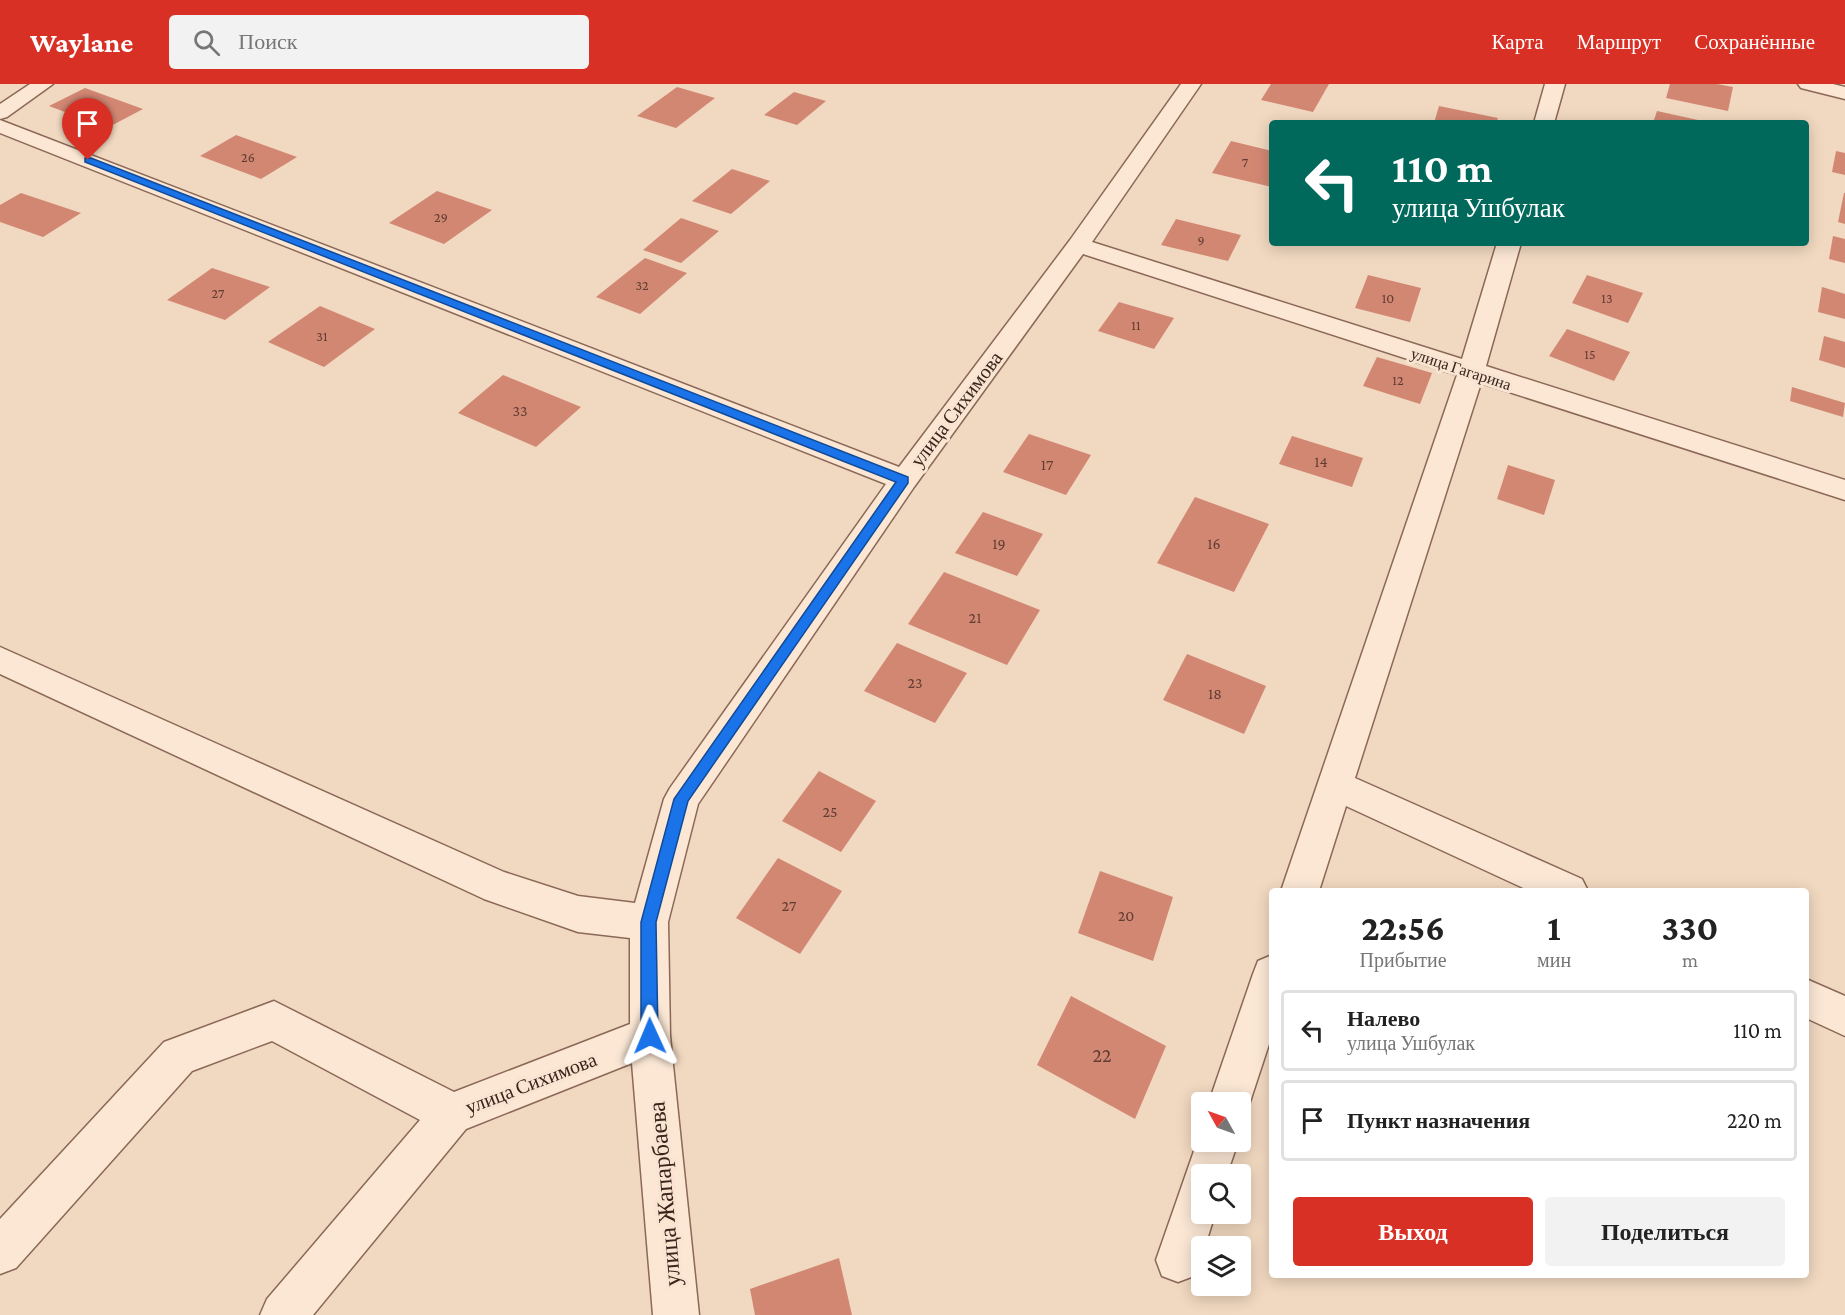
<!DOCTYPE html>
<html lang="ru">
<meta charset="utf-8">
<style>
:root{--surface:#fff;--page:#f2f2f2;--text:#222;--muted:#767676;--line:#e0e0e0;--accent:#d93025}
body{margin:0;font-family:"Crimson Pro",serif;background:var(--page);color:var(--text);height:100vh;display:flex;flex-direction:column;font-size:22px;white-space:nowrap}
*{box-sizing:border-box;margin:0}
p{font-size:20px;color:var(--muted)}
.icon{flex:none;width:33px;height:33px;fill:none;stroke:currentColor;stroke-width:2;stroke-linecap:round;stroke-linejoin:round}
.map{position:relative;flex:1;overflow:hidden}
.sheet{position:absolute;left:1269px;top:804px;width:540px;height:390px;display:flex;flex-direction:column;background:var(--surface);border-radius:6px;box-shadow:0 3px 15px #0003}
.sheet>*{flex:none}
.hud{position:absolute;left:1269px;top:36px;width:540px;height:126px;border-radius:6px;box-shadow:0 3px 15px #0003;background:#00695c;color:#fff;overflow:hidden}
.needle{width:39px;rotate:310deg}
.controls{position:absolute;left:1191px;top:1008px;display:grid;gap:12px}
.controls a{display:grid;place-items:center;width:60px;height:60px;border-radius:6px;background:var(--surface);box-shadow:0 3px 15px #0003;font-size:30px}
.pin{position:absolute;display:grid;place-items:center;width:51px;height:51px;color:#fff;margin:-62px -26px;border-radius:50% 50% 50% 0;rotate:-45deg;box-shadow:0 0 6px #0007}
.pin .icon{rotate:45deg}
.me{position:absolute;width:66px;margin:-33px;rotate:359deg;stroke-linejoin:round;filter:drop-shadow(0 0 4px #0008)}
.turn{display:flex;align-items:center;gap:21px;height:126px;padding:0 24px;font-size:27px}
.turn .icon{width:78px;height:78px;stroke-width:2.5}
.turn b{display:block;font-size:42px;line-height:51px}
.eta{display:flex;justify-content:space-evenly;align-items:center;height:102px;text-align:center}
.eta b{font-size:36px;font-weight:700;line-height:42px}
.cta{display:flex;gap:12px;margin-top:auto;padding:12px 24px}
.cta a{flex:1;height:69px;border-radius:6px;background:var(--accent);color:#fff;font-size:24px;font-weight:700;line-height:69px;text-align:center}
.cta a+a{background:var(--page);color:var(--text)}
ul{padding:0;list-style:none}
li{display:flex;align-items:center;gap:18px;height:81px;margin:0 12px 9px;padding:0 12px;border:3px solid var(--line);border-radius:6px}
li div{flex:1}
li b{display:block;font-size:22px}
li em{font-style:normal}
header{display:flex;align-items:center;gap:36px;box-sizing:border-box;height:84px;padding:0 30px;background:var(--accent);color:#fff}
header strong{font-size:28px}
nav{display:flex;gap:33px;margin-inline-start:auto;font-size:21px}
.search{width:420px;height:54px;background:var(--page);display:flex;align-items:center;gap:15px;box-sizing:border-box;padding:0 21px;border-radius:6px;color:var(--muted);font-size:22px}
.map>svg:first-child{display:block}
</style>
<header>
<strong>Waylane</strong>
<div class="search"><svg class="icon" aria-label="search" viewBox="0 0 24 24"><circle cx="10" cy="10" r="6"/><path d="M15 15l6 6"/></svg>Поиск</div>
<nav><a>Карта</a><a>Маршрут</a><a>Сохранённые</a></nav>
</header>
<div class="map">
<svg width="1845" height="1231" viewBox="0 0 1845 1231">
<rect width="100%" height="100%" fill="#f1d8c0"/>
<g fill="#d28773">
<path d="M1271,0H1329L1313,28L1261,16Z"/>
<path d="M1670,0H1717L1733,3L1728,27L1666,14Z"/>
<path d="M677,3L715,14L676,44L637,32Z"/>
<path d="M85,4L143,25L107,44L49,22Z"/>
<path d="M794,8L826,17L797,41L764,31Z"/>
<path d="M1439,22L1498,34L1496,39H1434Z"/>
<path d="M1657,27L1707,38V39H1653Z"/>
<path d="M236,51L297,73L261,95L200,72Z"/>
<path d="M1231,57L1272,67V103L1212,89Z"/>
<path d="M1836,67L1845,69V91L1832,88Z"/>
<path d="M732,85L770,97L731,130L692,117Z"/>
<path d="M437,107L492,126L444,160L389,139Z"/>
<path d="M21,109L81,129L43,153L0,138V121Z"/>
<path d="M1844,109H1845V140L1838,138Z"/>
<path d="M681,134L719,147L681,179L643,166Z"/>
<path d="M1176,135L1241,151L1228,177L1161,161Z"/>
<path d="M1833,152L1845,155V179L1829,175Z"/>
<path d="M645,174L687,189L640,230L596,213Z"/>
<path d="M212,184L270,203L225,236L167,216Z"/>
<path d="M1368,191L1421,204L1410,238L1355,224Z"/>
<path d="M1587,191L1643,209L1628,239L1572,219Z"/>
<path d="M1822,203L1845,210V235L1818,228Z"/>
<path d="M1119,218L1174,234L1154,265L1098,247Z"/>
<path d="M320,222L375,245L324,283L268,258Z"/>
<path d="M1567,245L1630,268L1614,297L1549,272Z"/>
<path d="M1824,252L1845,258V284L1819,276Z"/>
<path d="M1377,273L1432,289L1420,320L1363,302Z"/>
<path d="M503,291L581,323L536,363L458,329Z"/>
<path d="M1792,303L1845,319L1843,333L1790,317Z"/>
<path d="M1029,350L1091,371L1066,411L1003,388Z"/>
<path d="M1292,352L1363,374L1352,403L1279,380Z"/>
<path d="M1508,381L1555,396L1544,431L1497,415Z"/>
<path d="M1195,413L1269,440L1234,508L1157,479Z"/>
<path d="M983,428L1043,450L1017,492L955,469Z"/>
<path d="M944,488L1040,526L1007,581L908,540Z"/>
<path d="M897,559L967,589L935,639L864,607Z"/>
<path d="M1187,570L1266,602L1244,650L1163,616Z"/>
<path d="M819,687L876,717L841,768L782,737Z"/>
<path d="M778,774L842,807L800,870L736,834Z"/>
<path d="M1100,787L1173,813L1153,877L1078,849Z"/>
<path d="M1071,912L1166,962L1135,1035L1037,981Z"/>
<path d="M839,1174L852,1231H755L750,1205Z"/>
</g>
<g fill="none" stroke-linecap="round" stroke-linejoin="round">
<defs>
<g id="minor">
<path d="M30,0H53L7,33L0,35V20Z"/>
<path d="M1181,0H1201L1092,158L1462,275L1497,159H1521L1486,282L1845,396V416L1481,299L1355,694L1582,795L1588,807H1530L1346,722L1319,807H1281L1457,291L1083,170L914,403L698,720L668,838L670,952L699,1231H653L632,979L466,1045L313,1231H260L267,1215L420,1036L272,957L192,987L16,1184L0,1190V1135L164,958L274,917L454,1008L630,940V854L578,848L484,815L0,590V563L504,788L578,812L635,819L664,715L670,704L886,400L0,49V36L899,383L1070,156Z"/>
<path d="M1545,0H1565L1554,39H1534Z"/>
<path d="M1798,0H1833L1845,3V15L1801,4Z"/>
<path d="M1272,871V951L1245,1033L1240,1034V1018H1209L1253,890L1258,877Z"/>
<path d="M1806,895L1845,912V952L1806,934Z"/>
<path d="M1202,1044V1058H1238L1227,1090H1202V1130H1215L1205,1162H1202V1173L1194,1192L1178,1198L1162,1192L1156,1176Z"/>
</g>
</defs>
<use href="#minor" stroke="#8b6857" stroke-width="3"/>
<use href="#minor" fill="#fbe7d4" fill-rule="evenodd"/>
</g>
<path fill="#1a73e8" stroke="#114b97" stroke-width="1.5" d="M85,74H91L908,393V399L688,717L656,838L658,952L656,958L650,961L644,958L641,952V838L674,715L896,398L85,78Z"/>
<g text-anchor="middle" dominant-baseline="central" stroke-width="6" stroke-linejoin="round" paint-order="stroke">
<g font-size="14" fill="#603d32">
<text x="248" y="73">26</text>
<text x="1245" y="78">7</text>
<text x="441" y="133">29</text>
<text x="1201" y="156">9</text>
<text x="642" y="201">32</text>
<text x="218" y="209">27</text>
<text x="1388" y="214">10</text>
<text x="1607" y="214">13</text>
<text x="1136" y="241">11</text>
<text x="322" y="252">31</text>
<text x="1590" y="270">15</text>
<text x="1398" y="296">12</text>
</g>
<g font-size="16" fill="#3a241c" stroke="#f8e4d0">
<text transform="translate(1461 285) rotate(18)">улица Гагарина</text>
</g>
<g font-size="16" fill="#603d32">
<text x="520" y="326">33</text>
<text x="1321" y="377">14</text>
<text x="1047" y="380">17</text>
<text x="999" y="459">19</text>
<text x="1214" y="459">16</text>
<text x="975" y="533">21</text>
<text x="915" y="598">23</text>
<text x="1215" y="609">18</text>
<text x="830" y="727">25</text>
<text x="789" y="821">27</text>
<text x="1126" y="831">20</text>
</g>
<g font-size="20" fill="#3a241c" stroke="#f8e4d0">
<text transform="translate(956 325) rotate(-53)">улица Сихимова</text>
<text transform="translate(531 999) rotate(-21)">улица Сихимова</text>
</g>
<g font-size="20" fill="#603d32">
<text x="1102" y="971">22</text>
</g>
<g font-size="24" fill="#3a241c" stroke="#f8e4d0">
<text transform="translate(664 1110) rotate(-95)">улица Жапарбаева</text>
</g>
</g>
</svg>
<div class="controls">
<a><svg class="needle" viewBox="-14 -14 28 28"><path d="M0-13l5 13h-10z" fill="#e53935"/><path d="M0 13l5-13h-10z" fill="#767676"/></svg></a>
<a><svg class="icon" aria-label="search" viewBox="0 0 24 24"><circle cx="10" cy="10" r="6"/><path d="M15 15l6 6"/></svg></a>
<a><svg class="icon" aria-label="layers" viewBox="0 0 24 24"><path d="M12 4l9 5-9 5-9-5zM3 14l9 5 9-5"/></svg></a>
</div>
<div class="pin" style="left:88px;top:76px;background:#d93025"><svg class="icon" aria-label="arrive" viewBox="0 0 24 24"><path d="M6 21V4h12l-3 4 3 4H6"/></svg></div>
<svg class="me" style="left:650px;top:952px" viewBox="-20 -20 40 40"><path d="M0-17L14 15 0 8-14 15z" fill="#1a73e8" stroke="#fff" stroke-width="4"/></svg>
<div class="hud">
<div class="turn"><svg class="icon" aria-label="left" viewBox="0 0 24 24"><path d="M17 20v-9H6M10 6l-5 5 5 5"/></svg><div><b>110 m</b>улица Ушбулак</div></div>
</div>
<section class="sheet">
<div class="eta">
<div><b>22:56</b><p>Прибытие</p></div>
<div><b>1</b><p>мин</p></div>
<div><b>330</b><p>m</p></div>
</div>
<ul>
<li><svg class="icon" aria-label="left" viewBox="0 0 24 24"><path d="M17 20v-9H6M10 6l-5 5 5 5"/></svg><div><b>Налево</b><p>улица Ушбулак</p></div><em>110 m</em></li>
<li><svg class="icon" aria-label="arrive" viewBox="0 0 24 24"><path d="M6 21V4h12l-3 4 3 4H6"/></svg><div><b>Пункт назначения</b></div><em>220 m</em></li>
</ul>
<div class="cta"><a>Выход</a><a>Поделиться</a></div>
</section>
</div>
